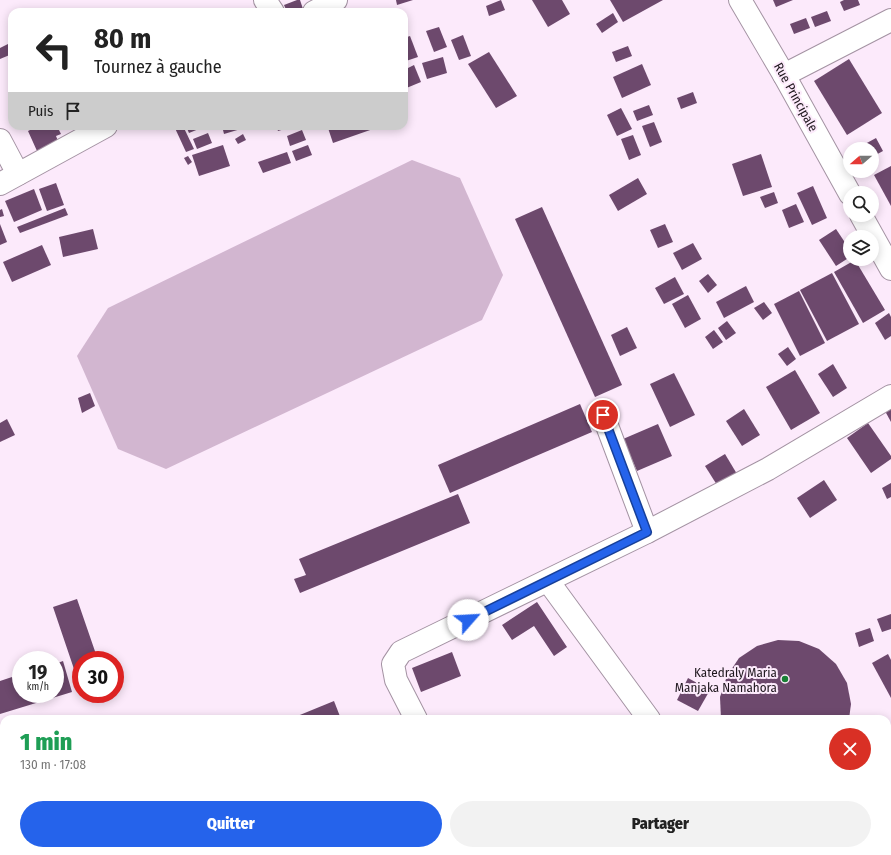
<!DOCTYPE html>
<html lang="fr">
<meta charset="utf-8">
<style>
:root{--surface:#fff;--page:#f2f2f2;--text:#222;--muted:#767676;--accent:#2563eb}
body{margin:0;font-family:"Fira Sans Condensed",sans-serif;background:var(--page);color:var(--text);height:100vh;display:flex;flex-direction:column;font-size:15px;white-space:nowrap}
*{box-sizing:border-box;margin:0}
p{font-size:13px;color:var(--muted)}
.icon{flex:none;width:22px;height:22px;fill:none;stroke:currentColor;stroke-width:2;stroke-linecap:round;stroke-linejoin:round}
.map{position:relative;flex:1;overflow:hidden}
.panel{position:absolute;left:0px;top:715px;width:891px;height:140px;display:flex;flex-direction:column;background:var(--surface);border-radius:12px 12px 0 0;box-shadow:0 2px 10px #0003}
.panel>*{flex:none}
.banner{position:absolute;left:8px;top:8px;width:400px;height:122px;border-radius:12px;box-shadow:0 2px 10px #0003;background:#fff;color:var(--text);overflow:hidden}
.needle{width:26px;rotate:250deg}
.fabs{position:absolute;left:843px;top:142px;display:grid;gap:8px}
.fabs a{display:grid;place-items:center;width:36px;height:36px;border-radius:50%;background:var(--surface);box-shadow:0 2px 10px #0003;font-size:20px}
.speed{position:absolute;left:12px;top:651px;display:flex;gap:8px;font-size:20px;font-weight:700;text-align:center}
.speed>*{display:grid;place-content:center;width:52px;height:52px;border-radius:50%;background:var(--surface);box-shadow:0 2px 10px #0003;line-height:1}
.speed small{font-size:10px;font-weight:400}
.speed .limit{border:6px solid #d22;background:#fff;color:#111}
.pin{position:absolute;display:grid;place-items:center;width:34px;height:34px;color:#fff;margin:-17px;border:2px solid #fff;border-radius:50%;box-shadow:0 1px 4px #0007}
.me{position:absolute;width:44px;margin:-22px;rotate:64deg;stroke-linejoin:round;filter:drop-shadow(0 0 3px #0008)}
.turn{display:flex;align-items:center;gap:14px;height:84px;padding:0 20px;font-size:18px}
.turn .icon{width:52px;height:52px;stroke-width:2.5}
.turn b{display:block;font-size:28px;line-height:34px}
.then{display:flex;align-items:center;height:38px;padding:0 20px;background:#0003;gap:8px;font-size:15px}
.round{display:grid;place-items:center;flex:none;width:42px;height:42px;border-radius:21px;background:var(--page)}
.head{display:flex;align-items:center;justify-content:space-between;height:68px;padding:0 20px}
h1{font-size:24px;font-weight:800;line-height:30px;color:#1e9e55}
.cta{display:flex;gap:8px;margin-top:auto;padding:8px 20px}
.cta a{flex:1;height:46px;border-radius:24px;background:var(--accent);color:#fff;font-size:16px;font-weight:800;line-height:46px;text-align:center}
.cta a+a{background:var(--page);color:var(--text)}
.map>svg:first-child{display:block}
</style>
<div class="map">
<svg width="891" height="855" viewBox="0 0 891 855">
<rect width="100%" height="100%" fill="#fceafb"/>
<path fill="#d2b6d0" d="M412,160L460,178L503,275L482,320L166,469L118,449L77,356L108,308Z"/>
<g fill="#6d496d">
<path d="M297,0H300L303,9L296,12H287L284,5Z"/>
<path d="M396,0H413L397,5Z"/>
<path d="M501,0L505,10L489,16L486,6Z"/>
<path d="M532,0H562L570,14L548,27Z"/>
<path d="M610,0H663L623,22Z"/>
<path d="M773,0H793L776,7Z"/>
<path d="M844,0H858L860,5L844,11L840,2Z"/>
<path d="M158,8L159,12H148Z"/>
<path d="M827,11L831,21L815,27L811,17Z"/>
<path d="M613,13L618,22L602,33L596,24Z"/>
<path d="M806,18L810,28L794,34L790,24Z"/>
<path d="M439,27L447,47L434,52L426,31Z"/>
<path d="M463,35L471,56L459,60L451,40Z"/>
<path d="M410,36L418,57L406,61L404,57V38Z"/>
<path d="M8,44L12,54L0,59V48Z"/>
<path d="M628,46L632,56L616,62L612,52Z"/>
<path d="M489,52L517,96L496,108L468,64Z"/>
<path d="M443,57L447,73L427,79L422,63Z"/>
<path d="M849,59L882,113L847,135L814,81Z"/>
<path d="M642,64L651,85L622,98L613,77Z"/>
<path d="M414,65L421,82L404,89V70Z"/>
<path d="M693,92L697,103L681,109L677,98Z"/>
<path d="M649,105L653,115L637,121L633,111Z"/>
<path d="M621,108L632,129L617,136L607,115Z"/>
<path d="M654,122L662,142L650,147L642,126Z"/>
<path d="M38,126H57L61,134L56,136L58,141L37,151L28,131Z"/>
<path d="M68,126H79L70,130Z"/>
<path d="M174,126H183L194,149L186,152Z"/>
<path d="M186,126H206L189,133Z"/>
<path d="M222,126H243L244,128L224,134Z"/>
<path d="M276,126H295L278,131Z"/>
<path d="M332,126H372L373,129L333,143L328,128Z"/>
<path d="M302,130L306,140L290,146L287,136Z"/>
<path d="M208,133L212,143L197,149L193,139Z"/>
<path d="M243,134L246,140L238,144L235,139Z"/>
<path d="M633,135L641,155L629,160L621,139Z"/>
<path d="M876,138L883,151L872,157V149H867L865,144Z"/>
<path d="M223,145L230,166L199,176L192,155Z"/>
<path d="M308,145L312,155L296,161L292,151Z"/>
<path d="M287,152L291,163L263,173L258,162Z"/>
<path d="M761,154L772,187L743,196L732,164Z"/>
<path d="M188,156L192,162L188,165L184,158Z"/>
<path d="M891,166V206L874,175Z"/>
<path d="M638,178L647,194L618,211L609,195Z"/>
<path d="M56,183L64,205L47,211L39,189Z"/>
<path d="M813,186L827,218L812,225L797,193Z"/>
<path d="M34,189L42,210L14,222L5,201Z"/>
<path d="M774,192L778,203L765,208L760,197Z"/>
<path d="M796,204L804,222L789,228L782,210Z"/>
<path d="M542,207L622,385L595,397L515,219Z"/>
<path d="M65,208L68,215L20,233L17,227Z"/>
<path d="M2,209L4,216L0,217V210Z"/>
<path d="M0,224L7,242L0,245Z"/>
<path d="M665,224L673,242L658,248L650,230Z"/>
<path d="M93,229L98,249L63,257L59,237Z"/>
<path d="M836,229L850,250V257L836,266L819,240Z"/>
<path d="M693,243L702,259L682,270L673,253Z"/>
<path d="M42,245L51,265L12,282L3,262Z"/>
<path d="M855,260L885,310L863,323L834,272Z"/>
<path d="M832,273L859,324L827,341L800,290Z"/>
<path d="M708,274L717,285L708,293L699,281Z"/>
<path d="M675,277L684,294L664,304L655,288Z"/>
<path d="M746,286L754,302L724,318L716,302Z"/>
<path d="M799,291L825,343L800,356L774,304Z"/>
<path d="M688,295L701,319L685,328L672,304Z"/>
<path d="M764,302L772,313L763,320L754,308Z"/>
<path d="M889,313L891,317V336L885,340L875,323Z"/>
<path d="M727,321L736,333L726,340L718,328Z"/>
<path d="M627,327L637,348L620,356L611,335Z"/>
<path d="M714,330L723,342L713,349L705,337Z"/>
<path d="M788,347L796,359L787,366L778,354Z"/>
<path d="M833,364L847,388L833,397L818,374Z"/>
<path d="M795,370L820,413L791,430L766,387Z"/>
<path d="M674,373L695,415L670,427L650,384Z"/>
<path d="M90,393L95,406L82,413L78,398Z"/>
<path d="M580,404L592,432L450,493L438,465Z"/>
<path d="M891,407V422L885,411Z"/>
<path d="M744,409L760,435L742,446L726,421Z"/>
<path d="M7,419L15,435L0,442V423Z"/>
<path d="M868,423L891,456V459L871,473L847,438Z"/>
<path d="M658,424L672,456L637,471L623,439Z"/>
<path d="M725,454L737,474L717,485L705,466Z"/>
<path d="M824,480L837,500L810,518L797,498Z"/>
<path d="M891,483V497L887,499L882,488Z"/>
<path d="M458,494L470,523L300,593L294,579L306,575L299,559Z"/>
<path d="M77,599L98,660H81V667L74,669L53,607Z"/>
<path d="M537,602L567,647L554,656L534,626L512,640L502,625Z"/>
<path d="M891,614V629L882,632L877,619Z"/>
<path d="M870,628L874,641L859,647L855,633Z"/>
<path d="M778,640L799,641L819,649L836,664L847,683L851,704L849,719H721L720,697L727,676L739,658L757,646Z"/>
<path d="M452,652L461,676L421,692L412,668Z"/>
<path d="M888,654L891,660V698L872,663Z"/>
<path d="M63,661L72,692L0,714V681L21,674V694H55V664Z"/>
<path d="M688,678L710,690L698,711L677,700Z"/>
<path d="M334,701L341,719H290Z"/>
<path d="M399,851H455L446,855H400Z"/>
<path d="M584,851H664L666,855H587Z"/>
<path d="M775,851H833L827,855H769Z"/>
</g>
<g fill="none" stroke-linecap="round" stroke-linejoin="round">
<defs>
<g id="minor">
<path d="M265,0L273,12"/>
<path d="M314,12L336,0"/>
<path d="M784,75L891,20"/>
<path d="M0,140L18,174"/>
<path d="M0,184L106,126"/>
<path d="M603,415L647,532"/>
<path d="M548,581L649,719"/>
<path d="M416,719L396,680L393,664L401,652L647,532L768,469L891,396"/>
<path d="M737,851L741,855"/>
</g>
<g id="major">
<path d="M740,0L784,75L850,194"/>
<path d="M861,215L891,269"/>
</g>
</defs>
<use href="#minor" stroke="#a493a3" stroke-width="24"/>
<use href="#major" stroke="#a493a3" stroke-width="24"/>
<use href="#minor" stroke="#fff" stroke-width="22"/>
<use href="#major" stroke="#fff" stroke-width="22"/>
</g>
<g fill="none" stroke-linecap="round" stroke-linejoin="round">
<defs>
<path id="route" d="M468,620L647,532L603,415"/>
</defs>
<use href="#route" stroke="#184099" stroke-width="10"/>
<use href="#route" stroke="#2563eb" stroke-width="7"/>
</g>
<circle fill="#187f34" stroke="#fceafb" stroke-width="1.5" cx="785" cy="679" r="4"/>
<g text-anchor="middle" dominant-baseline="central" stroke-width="4" stroke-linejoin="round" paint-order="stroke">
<g font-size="13" fill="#1e171d" stroke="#fceafb">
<text transform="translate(796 97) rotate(61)">Rue Principale</text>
</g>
<g font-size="13" fill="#1e171d" stroke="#fceafb" text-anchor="end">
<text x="777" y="672">Katedraly Maria<tspan x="777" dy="15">Manjaka Namahora</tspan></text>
</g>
</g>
</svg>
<div class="fabs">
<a><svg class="needle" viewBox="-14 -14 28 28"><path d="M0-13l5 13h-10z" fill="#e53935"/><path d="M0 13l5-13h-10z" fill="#767676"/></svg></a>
<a><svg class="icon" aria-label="search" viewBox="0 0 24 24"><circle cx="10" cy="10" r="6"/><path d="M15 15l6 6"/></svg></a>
<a><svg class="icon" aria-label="layers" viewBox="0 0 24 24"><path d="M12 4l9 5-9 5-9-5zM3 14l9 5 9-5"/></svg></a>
</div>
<div class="speed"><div>19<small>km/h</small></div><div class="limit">30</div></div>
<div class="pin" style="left:603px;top:415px;background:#d93025"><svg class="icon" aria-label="arrive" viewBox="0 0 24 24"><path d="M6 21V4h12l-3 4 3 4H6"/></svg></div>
<svg class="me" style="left:468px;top:620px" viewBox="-20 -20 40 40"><circle r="19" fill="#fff"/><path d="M0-13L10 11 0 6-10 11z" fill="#2563eb"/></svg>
<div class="banner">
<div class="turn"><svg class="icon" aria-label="left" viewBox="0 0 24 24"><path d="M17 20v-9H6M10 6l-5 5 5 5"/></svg><div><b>80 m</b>Tournez à gauche</div></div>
<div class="then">Puis<svg class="icon" aria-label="arrive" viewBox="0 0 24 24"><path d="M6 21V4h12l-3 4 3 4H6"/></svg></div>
</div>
<section class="panel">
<div class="head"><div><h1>1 min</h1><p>130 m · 17:08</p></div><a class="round" style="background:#d93025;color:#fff"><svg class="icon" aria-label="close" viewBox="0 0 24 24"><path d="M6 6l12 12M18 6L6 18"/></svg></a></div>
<div class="cta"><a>Quitter</a><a>Partager</a></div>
</section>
</div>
